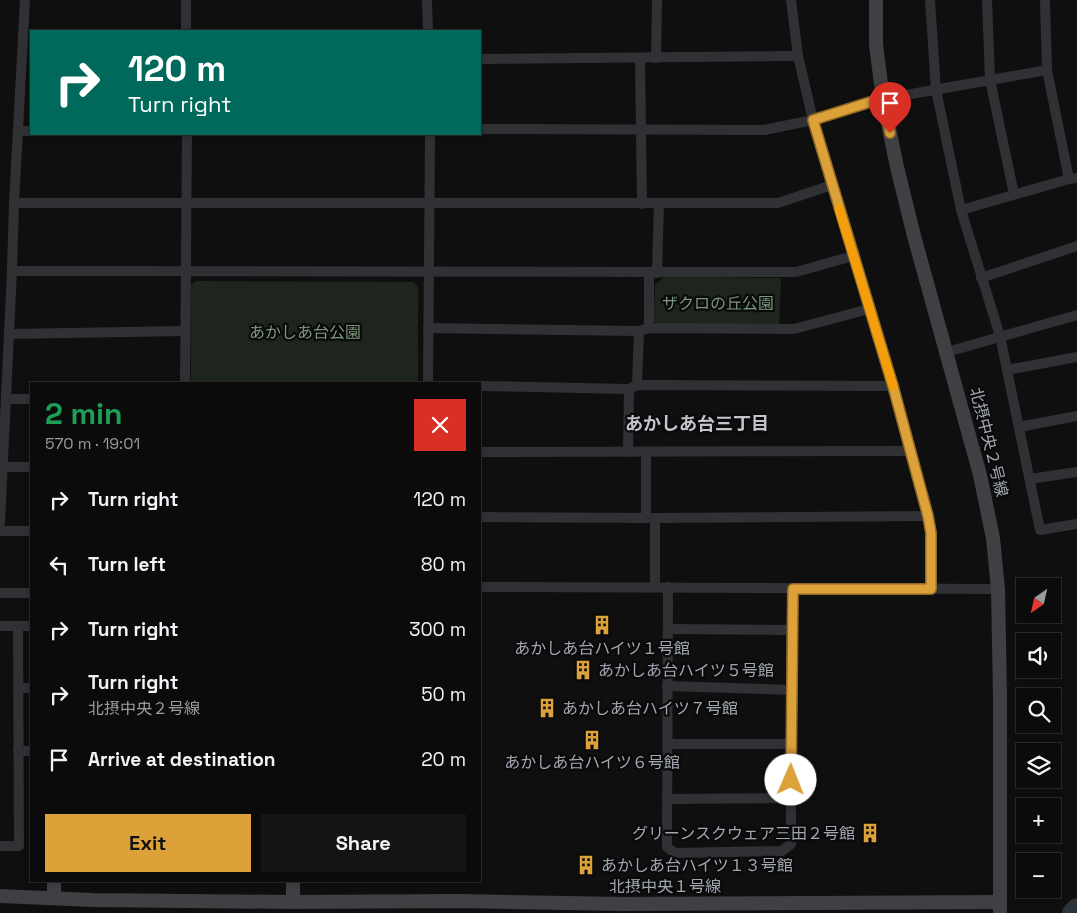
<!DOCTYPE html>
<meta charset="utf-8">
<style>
:root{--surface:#0b0b0c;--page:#141415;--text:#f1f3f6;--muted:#9a9b9d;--line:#2b2b2d;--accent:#dda13a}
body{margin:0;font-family:"Space Grotesk","Noto Sans JP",sans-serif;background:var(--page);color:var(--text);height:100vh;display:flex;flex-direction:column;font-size:19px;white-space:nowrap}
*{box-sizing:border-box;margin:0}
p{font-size:16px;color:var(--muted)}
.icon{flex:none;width:28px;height:28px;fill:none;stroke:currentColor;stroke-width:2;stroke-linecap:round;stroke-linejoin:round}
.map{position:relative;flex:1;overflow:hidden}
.side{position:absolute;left:30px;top:382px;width:451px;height:500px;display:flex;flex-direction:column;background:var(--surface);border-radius:0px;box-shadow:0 2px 8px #0003,0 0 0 1px var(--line)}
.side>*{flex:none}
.top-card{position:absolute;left:30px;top:30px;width:451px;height:105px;border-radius:0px;box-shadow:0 2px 8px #0003,0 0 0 1px var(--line);background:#00695c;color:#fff;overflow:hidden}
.needle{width:32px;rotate:214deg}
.fabs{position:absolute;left:1016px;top:578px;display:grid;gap:10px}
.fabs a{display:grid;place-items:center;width:45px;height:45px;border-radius:0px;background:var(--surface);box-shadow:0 2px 8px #0003,0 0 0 1px var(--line);font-size:25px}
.pin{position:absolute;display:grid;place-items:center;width:42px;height:42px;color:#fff;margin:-51px -21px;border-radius:50% 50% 50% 0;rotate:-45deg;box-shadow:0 0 5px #0007}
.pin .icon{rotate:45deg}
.me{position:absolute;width:55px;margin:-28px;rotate:1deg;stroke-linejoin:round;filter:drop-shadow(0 0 4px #0008)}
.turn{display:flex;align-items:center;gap:18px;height:105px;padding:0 15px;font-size:22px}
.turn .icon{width:65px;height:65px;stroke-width:2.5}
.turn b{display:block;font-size:35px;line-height:42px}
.round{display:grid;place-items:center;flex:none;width:52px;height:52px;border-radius:0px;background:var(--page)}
.summary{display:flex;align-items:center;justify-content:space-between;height:85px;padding:0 15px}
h1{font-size:30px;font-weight:700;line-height:38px;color:#1e9e55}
.action{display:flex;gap:10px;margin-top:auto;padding:10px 15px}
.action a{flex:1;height:58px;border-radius:0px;background:var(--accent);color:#111;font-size:20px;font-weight:700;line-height:58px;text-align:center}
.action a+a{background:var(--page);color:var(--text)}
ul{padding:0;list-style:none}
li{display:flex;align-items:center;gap:15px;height:65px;padding:0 15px}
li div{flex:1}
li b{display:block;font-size:19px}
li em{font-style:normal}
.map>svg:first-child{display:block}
</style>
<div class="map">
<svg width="1077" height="913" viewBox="0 0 1077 913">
<rect width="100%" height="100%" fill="#0f0f10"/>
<g fill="#1e241e">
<path d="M664,277L781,278L779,329L662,328L654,321L655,285Z"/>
<path d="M196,281L414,282L418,287V384H191V285Z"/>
</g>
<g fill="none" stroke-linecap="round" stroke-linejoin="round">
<path stroke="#2c3339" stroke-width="20" d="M1072,913L1077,908"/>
<g stroke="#303135" stroke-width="10">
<path d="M186,0V31"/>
<path d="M427,0L428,31"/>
<path d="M791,0L798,56L813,120L893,386L928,516L931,533V589"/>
<path d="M930,0L936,90L961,210L1000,336L1040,530L1077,524"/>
<path d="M987,0L990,80L1014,194"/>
<path d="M1045,0L1047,70L1069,179"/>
<path d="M640,58L642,204"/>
<path d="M656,58L657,0"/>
<path d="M480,59L798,56"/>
<path d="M480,129L764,130L813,120L883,99L1047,70"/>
<path d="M18,131H31"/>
<path d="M14,203H778L832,185"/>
<path d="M961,210L1069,179L1077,178"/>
<path d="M12,271L796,272L853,256"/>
<path d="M657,273L659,203"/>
<path d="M981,278L1077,246"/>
<path d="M428,328L639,331L649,328L794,329L869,309"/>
<path d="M649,328V273"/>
<path d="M9,334L185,331"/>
<path d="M947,352L1077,315"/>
<path d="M1007,370L1077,357"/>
<path d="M185,384L187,134"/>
<path d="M428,384L430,134"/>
<path d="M637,385L639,331"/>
<path d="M480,386L629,389L637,385L893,386"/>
<path d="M6,399H31"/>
<path d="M1019,427L1077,416"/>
<path d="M480,452L911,451"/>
<path d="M628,452L629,389"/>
<path d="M3,467H31"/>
<path d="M1030,479L1077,472"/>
<path d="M480,517L655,518L928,516"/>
<path d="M646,518V452"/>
<path d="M655,518V587"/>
<path d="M0,523L12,271L14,203L25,0"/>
<path d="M0,531H31"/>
<path d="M480,587L998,589"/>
<path d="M668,587L667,847L675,853L782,851L791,844V630L793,589"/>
<path d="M0,593H31"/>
<path d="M0,626H31"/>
<path d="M668,629L791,630"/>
<path d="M667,686L792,690"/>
<path d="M18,688H31"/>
<path d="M668,744H791"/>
<path d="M18,751H31"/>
<path d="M667,799L791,798"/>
<path d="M0,846H19L18,626"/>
</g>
<g stroke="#3f4044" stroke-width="14">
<path d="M876,0V45L883,99L897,167L914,236L980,475L993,538L998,589L1000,697V913"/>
<path d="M54,881V898"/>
<path d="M0,896L92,900L293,902L459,901L623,904L1000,902"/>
<path d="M293,902V881"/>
</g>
</g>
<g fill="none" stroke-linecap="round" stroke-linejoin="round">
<defs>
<path id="route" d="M791,780L793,589H931V533L928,516L893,386L813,120L883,98L890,133"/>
</defs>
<use href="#route" stroke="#906926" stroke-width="12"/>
<use href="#route" stroke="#dda13a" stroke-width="9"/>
<path stroke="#f59e0b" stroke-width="9" d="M839,209L893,386"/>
</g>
<defs>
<symbol id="building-bare" viewBox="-9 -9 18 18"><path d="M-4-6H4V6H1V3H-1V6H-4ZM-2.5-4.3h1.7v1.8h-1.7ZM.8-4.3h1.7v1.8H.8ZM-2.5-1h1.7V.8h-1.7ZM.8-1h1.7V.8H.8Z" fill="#dda13a" stroke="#0a0a0b" stroke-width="2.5" paint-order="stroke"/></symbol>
</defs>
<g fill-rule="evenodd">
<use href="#building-bare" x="588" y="611" width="28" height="28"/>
<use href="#building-bare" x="569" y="656" width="28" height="28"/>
<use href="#building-bare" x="533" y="694" width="28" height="28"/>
<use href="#building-bare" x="578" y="726" width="28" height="28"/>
<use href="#building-bare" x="856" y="819" width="28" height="28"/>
<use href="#building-bare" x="572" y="851" width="28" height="28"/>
</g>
<g text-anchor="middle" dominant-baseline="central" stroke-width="4.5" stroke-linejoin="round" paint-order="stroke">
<g font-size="16" fill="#7a997b" stroke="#0a0a0b">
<text x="718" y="303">ザクロの丘公園</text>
<text x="305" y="332">あかしあ台公園</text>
</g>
<g font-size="16" fill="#a1a6b0" stroke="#0a0a0b">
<text transform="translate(989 442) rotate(76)">北摂中央２号線</text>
<text x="665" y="886">北摂中央１号線</text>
</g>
<g font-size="16" fill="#a1a6b0" stroke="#0a0a0b" text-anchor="start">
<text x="602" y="648" text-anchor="middle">あかしあ台ハイツ１号館</text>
<text x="598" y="670">あかしあ台ハイツ５号館</text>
<text x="562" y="708">あかしあ台ハイツ７号館</text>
<text x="592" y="762" text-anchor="middle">あかしあ台ハイツ６号館</text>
<text x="855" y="833" text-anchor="end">グリーンスクウェア三田２号館</text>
<text x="601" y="865">あかしあ台ハイツ１３号館</text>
</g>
<g font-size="18" font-weight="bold" fill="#c2c5cc" stroke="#0a0a0b">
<text x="697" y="423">あかしあ台三丁目</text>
</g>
</g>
</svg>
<div class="fabs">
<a><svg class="needle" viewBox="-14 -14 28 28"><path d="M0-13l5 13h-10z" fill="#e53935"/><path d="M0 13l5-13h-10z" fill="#9a9b9d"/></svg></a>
<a><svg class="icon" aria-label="sound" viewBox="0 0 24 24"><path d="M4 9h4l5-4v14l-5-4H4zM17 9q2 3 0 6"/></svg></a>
<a><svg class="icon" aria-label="search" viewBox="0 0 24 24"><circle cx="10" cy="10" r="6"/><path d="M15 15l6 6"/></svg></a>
<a><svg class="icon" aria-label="layers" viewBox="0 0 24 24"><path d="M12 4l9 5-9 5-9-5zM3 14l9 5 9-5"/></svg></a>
<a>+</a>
<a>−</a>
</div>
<div class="pin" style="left:890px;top:133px;background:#d93025"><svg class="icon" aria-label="arrive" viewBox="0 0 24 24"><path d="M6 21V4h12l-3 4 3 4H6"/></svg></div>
<svg class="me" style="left:791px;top:780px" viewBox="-20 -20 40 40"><circle r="19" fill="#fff"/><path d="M0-13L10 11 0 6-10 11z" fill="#dda13a"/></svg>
<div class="top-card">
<div class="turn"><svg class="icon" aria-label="right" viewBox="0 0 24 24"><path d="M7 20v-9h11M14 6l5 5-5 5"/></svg><div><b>120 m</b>Turn right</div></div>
</div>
<section class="side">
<div class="summary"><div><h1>2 min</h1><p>570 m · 19:01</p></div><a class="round" style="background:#d93025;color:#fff"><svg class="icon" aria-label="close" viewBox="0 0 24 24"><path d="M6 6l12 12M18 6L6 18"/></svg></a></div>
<ul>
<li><svg class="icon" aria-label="right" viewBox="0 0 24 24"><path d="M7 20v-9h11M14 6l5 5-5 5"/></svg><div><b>Turn right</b></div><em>120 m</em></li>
<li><svg class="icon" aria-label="left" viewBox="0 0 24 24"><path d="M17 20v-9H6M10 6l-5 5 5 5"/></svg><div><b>Turn left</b></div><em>80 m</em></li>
<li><svg class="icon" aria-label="right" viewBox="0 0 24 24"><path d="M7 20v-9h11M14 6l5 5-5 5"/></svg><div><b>Turn right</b></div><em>300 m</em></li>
<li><svg class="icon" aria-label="right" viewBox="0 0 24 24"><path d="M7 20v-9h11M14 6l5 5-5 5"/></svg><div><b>Turn right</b><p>北摂中央２号線</p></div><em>50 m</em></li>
<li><svg class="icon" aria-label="arrive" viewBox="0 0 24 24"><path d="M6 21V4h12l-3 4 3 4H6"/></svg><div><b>Arrive at destination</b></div><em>20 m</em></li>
</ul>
<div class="action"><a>Exit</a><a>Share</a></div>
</section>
</div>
